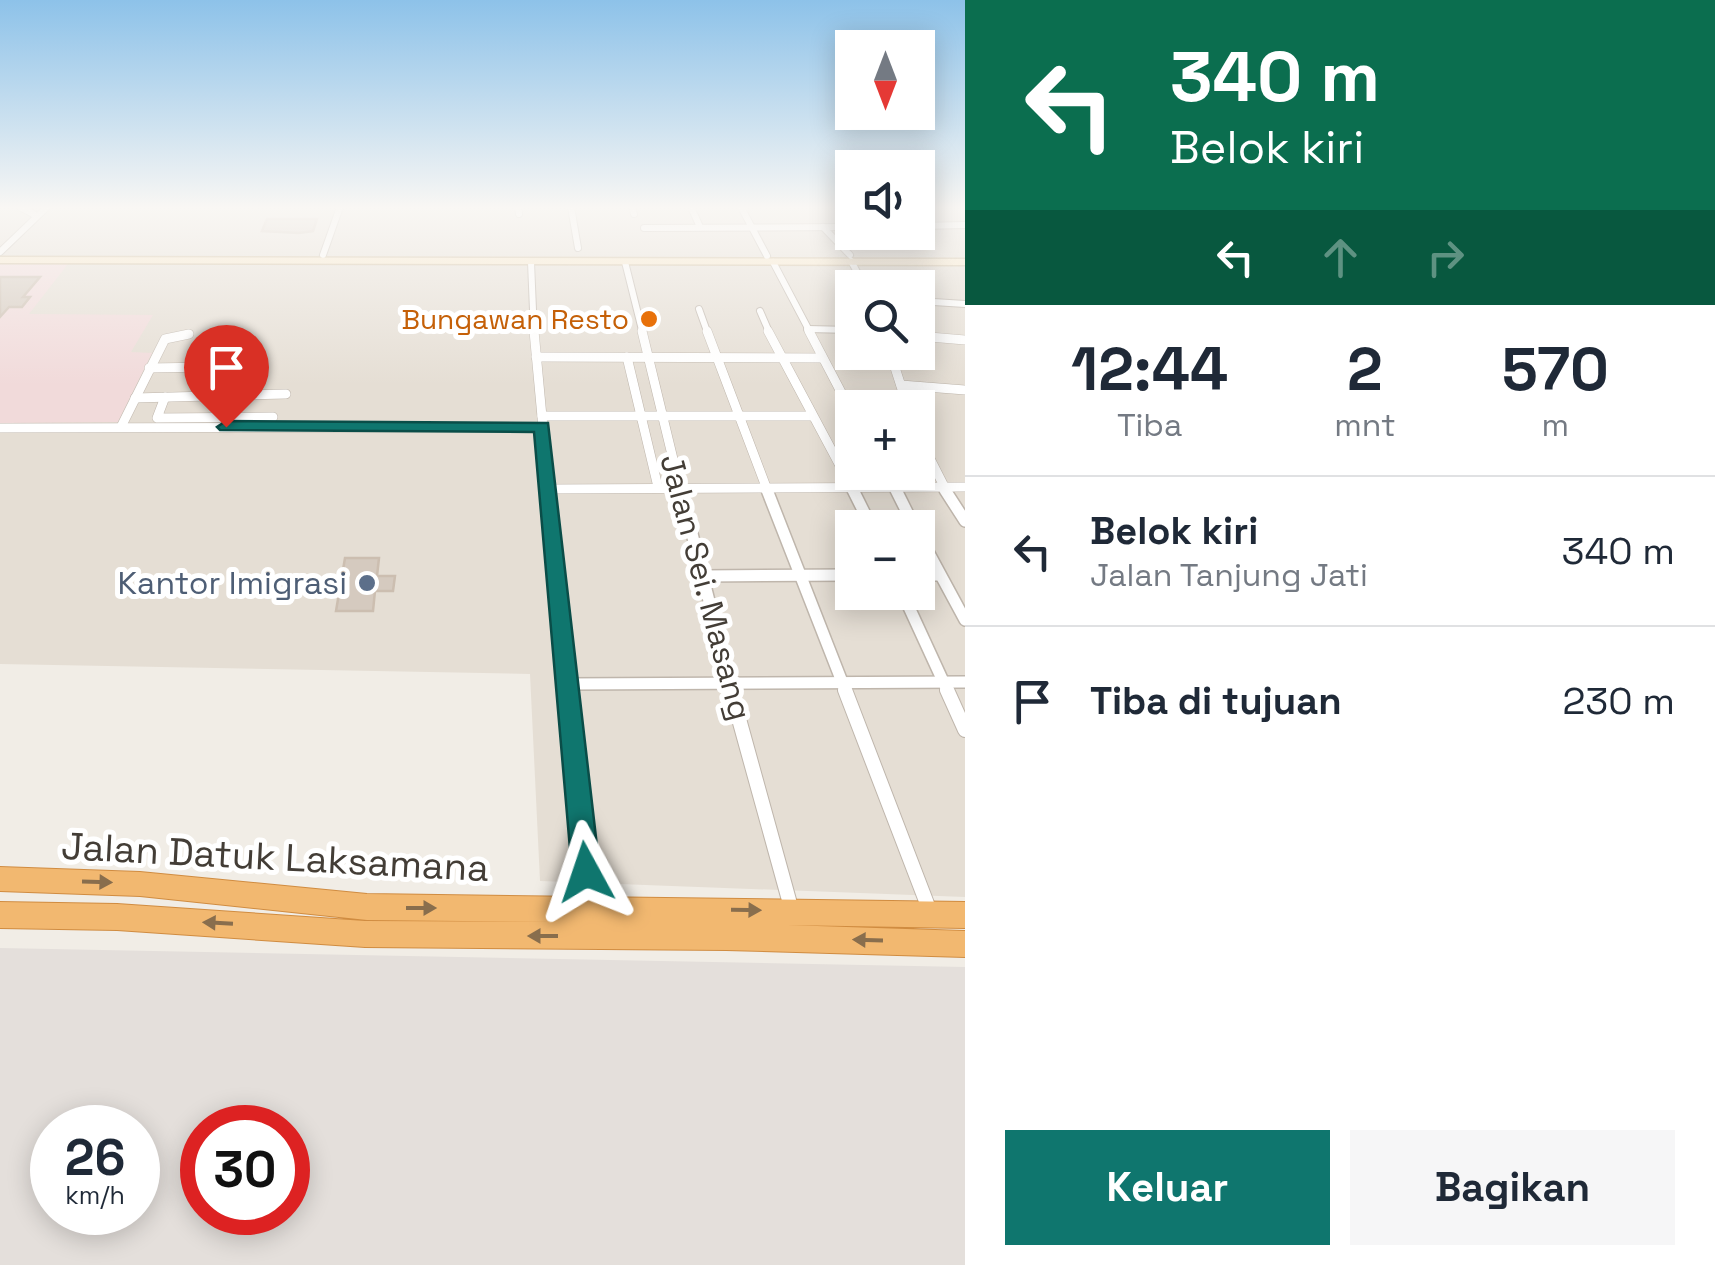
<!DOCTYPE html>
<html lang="id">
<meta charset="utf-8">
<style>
:root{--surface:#fff;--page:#f6f6f7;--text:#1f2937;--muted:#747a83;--line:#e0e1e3;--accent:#0f766e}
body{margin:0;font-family:"Space Grotesk",sans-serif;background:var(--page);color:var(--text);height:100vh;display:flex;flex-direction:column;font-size:38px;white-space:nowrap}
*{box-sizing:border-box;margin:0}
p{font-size:32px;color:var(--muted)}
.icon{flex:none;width:55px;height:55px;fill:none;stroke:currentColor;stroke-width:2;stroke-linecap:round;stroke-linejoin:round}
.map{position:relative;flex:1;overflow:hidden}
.panel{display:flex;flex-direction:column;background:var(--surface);width:750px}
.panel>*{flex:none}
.top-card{background:#0b6e4f;color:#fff;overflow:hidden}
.needle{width:65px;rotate:180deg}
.controls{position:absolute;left:835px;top:30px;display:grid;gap:20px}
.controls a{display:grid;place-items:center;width:100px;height:100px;border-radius:0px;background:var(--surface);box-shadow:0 5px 25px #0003;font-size:50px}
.speed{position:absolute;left:30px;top:1105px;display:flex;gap:20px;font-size:50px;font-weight:700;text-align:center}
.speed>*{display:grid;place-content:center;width:130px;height:130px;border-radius:50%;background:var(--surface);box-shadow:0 5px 25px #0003;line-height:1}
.speed small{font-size:25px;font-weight:400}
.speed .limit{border:15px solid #d22;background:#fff;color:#111}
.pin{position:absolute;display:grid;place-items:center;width:85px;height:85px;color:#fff;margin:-102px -42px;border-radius:50% 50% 50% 0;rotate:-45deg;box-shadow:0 0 10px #0007}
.pin .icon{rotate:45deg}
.me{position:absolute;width:110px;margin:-55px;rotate:355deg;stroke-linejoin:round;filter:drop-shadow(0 0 8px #0008)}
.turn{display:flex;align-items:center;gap:35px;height:210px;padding:0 40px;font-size:45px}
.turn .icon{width:130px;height:130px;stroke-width:2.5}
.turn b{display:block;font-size:70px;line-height:85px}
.lanes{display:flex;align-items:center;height:95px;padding:0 40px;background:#0003;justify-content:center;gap:50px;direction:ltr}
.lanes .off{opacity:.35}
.eta{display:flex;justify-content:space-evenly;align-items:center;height:170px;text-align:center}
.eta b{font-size:60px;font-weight:700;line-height:70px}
.primary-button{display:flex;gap:20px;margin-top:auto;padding:20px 40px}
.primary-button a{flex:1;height:115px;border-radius:0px;background:var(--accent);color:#fff;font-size:40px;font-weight:700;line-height:115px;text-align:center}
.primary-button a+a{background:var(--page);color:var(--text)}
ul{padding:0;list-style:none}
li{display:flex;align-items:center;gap:30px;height:150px;padding:0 40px;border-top:2px solid var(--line)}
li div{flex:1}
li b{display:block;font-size:38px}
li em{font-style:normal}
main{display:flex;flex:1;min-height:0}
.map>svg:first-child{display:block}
</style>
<main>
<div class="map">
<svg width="965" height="1265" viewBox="0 0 965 1265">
<rect width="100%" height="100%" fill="#f1ede6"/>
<path fill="#e5ded4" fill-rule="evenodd" d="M0,207H852V232H918V207H965V897L540,881L530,674L0,664ZM852,288H918V352H852ZM852,408H918V472H852ZM852,528H918V592H852Z"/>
<path fill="#e4dfdb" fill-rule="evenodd" d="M0,948L965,967V1265H0ZM52,1128H138V1212H52ZM202,1128H288V1212H202Z"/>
<path fill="#f1dada" d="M0,264H68L29,314L153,315L131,352L152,353L118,422L0,423Z"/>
<g fill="#d5cabf" stroke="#ccbeb0" stroke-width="2.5">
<path d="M267,219H317L313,231L299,233L262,231Z"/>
<path d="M0,277H40L23,297H30L22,307H9L0,317Z"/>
<path d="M345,558H379L377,576H395L393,591H375L373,611H336Z"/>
</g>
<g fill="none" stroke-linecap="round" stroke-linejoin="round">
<defs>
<g id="street-far3">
<path d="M20,207L35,215"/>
<path d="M518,207L519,214"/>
<path d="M571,207L578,248"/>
<path d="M632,207L634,214"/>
<path d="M691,207L700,227"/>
<path d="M741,207L767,256"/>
<path d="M918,226L965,225"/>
<path d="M823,227L850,255"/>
<path d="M644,228L852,227"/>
<path d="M0,252L47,207"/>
<path d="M323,255L340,207"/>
<path d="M851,261L866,288"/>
<path d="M531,262L534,334"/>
<path d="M625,262L643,334"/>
<path d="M773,262L811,334"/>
<path d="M918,301L965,304"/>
<path d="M699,309L708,334"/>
<path d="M760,311L770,334"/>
<path d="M807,329L852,330"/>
</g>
<g id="street-far2">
<path d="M534,331L549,492"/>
<path d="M642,331L681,492"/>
<path d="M707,331L768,492"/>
<path d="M768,331L854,492"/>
<path d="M809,331L852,413"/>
<path d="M918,336L965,340"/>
<path d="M890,352L908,408"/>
<path d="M536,357L822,358"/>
<path d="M627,357L658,487"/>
<path d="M149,368L212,367"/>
<path d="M901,385L965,390"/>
<path d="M165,397L157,418L273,417"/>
<path d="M135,398L286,394"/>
<path d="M542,416H812"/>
<path d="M121,427L165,339L189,334"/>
<path d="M0,428L542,427"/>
<path d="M918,435L947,492"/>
<path d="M888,472L898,492"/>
<path d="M551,489L965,487"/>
</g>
<g id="street-far1">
<path d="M549,490L571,692"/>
<path d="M681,490L732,692"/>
<path d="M767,490L846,692"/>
<path d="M853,490L872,528"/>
<path d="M896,490L915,528"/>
<path d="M945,490L965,521"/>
<path d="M918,533L965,620"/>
<path d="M918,575H938"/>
<path d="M703,576L852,575"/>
<path d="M902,592L948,692"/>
<path d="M570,684L965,682"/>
</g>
<g id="street">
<path d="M570,690L589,909"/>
<path d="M731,690L792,911"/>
<path d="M845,690L931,914"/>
<path d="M947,690L965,730"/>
</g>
<path id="secondary" d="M0,257L965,259V265L0,263Z"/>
<path id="highway" d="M0,867L140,872L367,894L965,902V928L787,925L965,931V957L726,950L365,947L117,930L0,928V902L117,904L365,921L560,922L367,920L140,896L0,891Z"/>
</defs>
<use href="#street-far3" stroke="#bfb6ac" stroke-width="8"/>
<use href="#street-far2" stroke="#bfb6ac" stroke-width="10"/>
<use href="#street-far1" stroke="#bfb6ac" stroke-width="14"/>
<use href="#street" stroke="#bfb6ac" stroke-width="16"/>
<use href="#secondary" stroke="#ceba98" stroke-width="3"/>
<use href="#highway" stroke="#d08c41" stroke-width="2"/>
<use href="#street-far3" stroke="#fff" stroke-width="6"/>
<use href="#street-far2" stroke="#fff" stroke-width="9"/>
<use href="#street-far1" stroke="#fff" stroke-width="11"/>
<use href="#street" stroke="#fff" stroke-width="14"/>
<use href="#secondary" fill="#fae8c7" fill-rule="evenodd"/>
<use href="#highway" fill="#f2b870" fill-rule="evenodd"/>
</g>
<defs><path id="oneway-solid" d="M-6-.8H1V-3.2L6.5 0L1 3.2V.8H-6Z" transform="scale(2.5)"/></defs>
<g fill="#896e4d">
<use href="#oneway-solid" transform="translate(97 882) rotate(2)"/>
<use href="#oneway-solid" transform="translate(421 908)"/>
<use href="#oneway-solid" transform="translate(746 910) rotate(1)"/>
<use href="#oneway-solid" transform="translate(218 923) rotate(-177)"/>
<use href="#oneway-solid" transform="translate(543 936) rotate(-180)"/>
<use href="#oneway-solid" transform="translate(868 940) rotate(-178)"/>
</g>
<linearGradient id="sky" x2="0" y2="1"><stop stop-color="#8dc2e9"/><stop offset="0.54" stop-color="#f9f7f4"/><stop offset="1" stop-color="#f9f7f4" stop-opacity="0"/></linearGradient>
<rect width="965" height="385" fill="url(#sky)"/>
<path fill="#0f766e" stroke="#0a4d48" stroke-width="2.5" d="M226,421L548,423L600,872L596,881L586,885L576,881L572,872L534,432L220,430L217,427Z"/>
<circle fill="#e8710a" stroke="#fff" stroke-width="4" cx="649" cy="319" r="10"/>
<circle fill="#5c6f8a" stroke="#fff" stroke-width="4" cx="367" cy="583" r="10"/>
<g text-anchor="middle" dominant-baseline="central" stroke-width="10" stroke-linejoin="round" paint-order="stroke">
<g font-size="28" fill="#c56008" stroke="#fff" text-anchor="end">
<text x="629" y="319">Bungawan Resto</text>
</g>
<g font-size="32" fill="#4e5e75" stroke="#fff" text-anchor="end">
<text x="347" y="583">Kantor Imigrasi</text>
</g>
<g font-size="32" fill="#433d36" stroke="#fff">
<text transform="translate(706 587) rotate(75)">Jalan Sei. Masang</text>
</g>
<g font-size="38" fill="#433d36" stroke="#fff">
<text transform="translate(275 857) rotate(3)">Jalan Datuk Laksamana</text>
</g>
</g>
</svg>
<div class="controls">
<a><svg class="needle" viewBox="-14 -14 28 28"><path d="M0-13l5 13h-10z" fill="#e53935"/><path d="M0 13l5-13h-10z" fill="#747a83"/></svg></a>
<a><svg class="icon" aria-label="sound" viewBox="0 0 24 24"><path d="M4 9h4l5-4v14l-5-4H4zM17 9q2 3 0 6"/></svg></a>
<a><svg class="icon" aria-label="search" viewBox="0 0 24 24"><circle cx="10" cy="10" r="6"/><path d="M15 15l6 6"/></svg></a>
<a>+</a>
<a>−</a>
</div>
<div class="speed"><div>26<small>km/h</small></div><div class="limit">30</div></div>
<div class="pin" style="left:226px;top:427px;background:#d93025"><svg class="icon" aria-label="arrive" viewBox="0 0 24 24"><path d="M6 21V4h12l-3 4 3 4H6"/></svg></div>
<svg class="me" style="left:586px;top:872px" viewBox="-20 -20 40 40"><path d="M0-17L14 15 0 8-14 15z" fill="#0f766e" stroke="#fff" stroke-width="4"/></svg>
</div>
<section class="panel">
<div class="top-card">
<div class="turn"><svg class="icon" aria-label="left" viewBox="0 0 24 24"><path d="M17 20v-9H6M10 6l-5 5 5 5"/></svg><div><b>340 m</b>Belok kiri</div></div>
<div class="lanes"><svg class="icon" aria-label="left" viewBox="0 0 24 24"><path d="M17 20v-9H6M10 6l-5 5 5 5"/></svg><svg class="icon off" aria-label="ahead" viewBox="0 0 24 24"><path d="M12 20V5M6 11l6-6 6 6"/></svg><svg class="icon off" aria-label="right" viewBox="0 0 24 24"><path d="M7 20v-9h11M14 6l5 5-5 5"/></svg></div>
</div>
<div class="eta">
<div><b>12:44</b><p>Tiba</p></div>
<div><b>2</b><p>mnt</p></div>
<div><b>570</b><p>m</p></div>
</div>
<ul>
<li><svg class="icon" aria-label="left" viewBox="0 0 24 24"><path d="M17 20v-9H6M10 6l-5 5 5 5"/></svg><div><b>Belok kiri</b><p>Jalan Tanjung Jati</p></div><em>340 m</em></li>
<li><svg class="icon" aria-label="arrive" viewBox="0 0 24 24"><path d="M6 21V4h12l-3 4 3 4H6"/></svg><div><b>Tiba di tujuan</b></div><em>230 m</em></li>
</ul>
<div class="primary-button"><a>Keluar</a><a>Bagikan</a></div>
</section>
</main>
